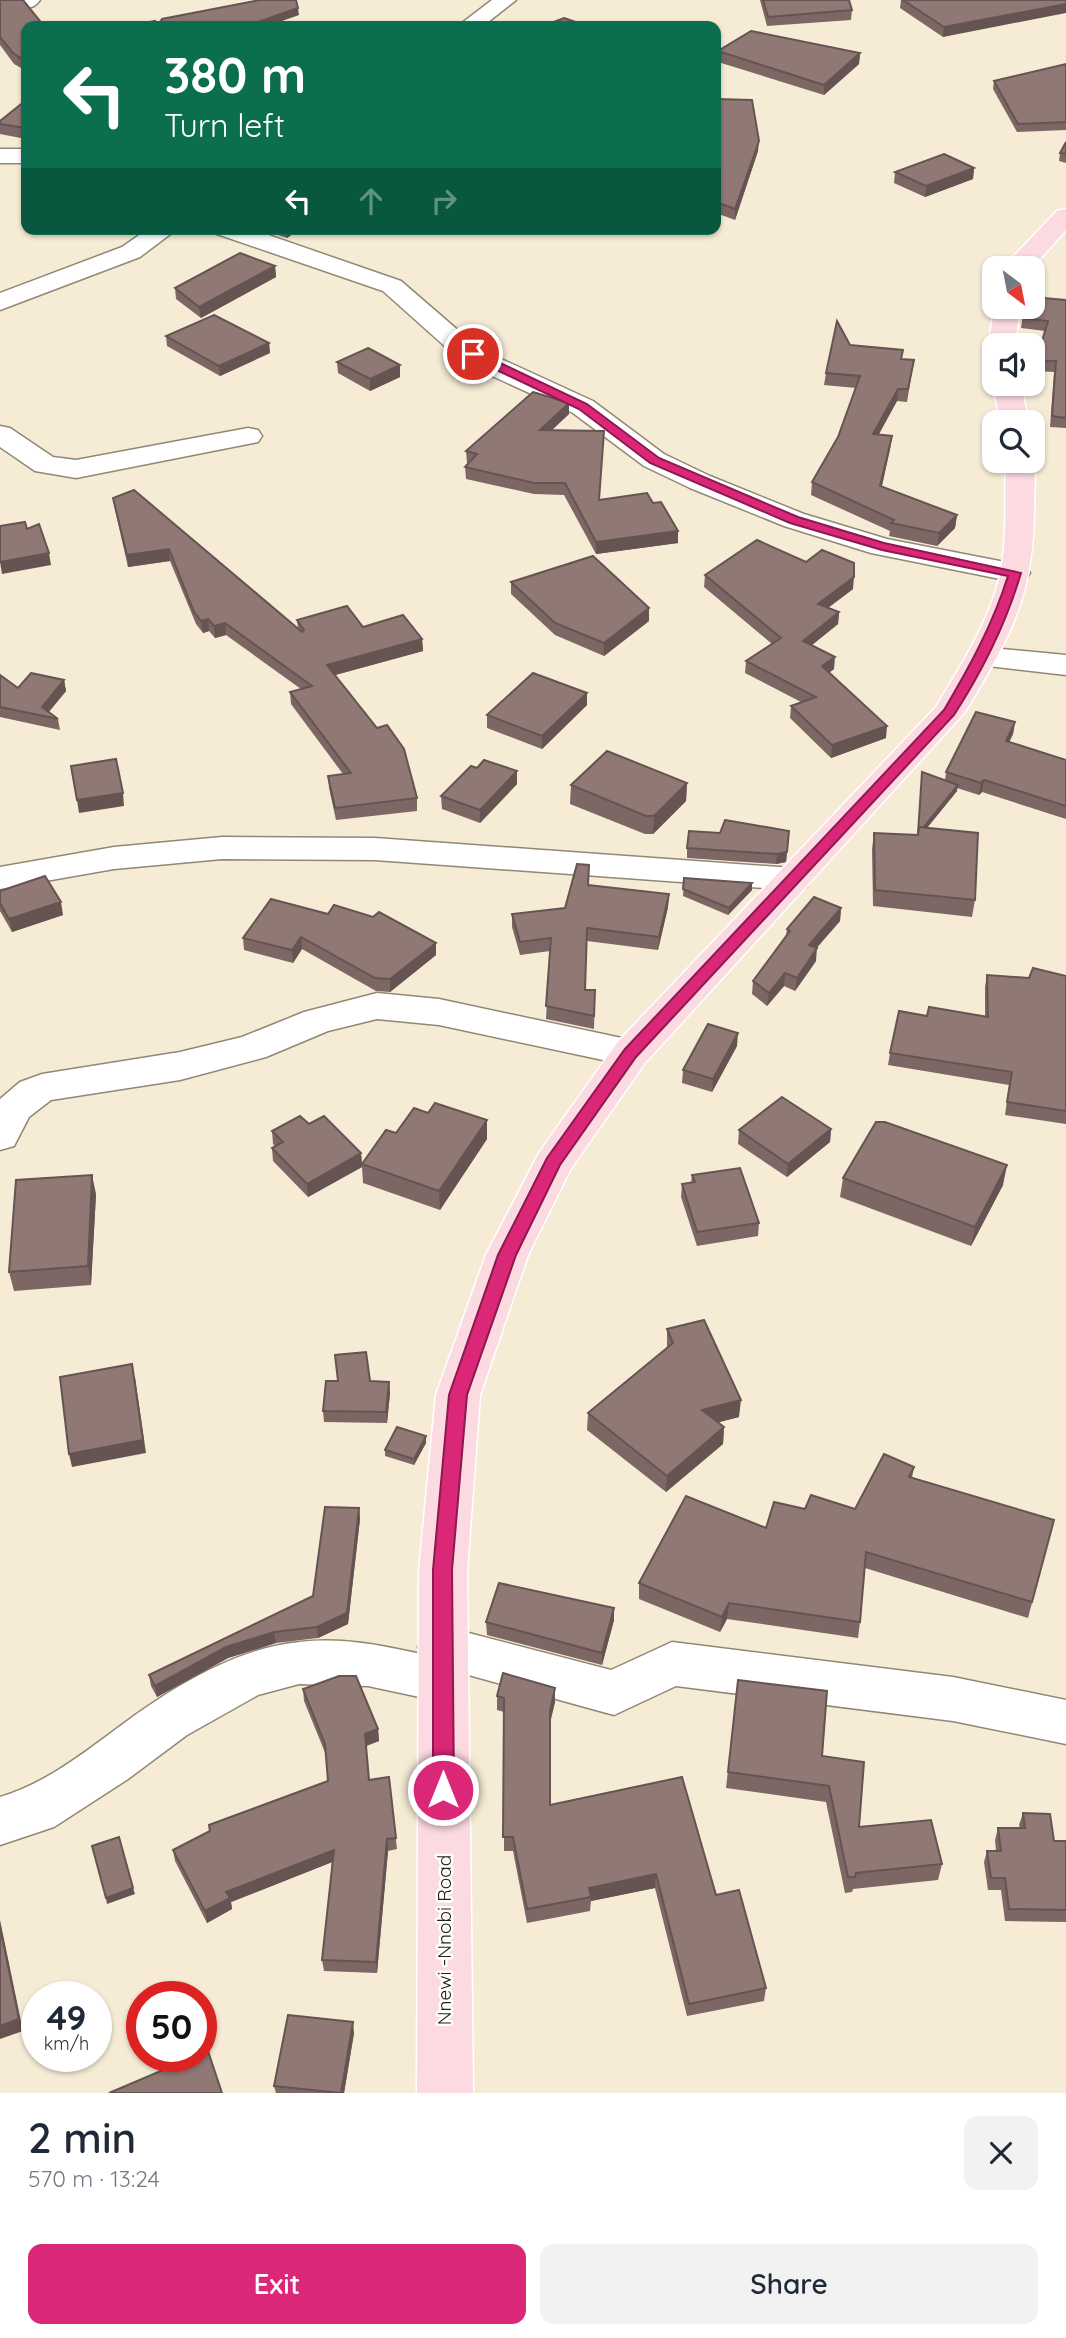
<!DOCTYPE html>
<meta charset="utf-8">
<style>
:root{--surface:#fff;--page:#f2f2f3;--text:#1f2937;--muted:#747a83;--accent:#db2777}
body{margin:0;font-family:Quicksand,sans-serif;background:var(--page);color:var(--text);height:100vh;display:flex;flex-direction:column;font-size:26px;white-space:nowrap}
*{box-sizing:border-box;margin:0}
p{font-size:23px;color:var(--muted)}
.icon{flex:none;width:38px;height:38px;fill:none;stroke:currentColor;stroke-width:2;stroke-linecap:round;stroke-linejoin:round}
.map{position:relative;height:2093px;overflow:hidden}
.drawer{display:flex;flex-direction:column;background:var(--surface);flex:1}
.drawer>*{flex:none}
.guide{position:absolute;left:21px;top:21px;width:700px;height:214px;border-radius:14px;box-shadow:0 2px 5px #0004;background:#0b6e4f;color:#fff;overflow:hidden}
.needle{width:46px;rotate:148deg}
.buttons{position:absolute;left:982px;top:256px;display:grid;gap:14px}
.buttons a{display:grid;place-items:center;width:63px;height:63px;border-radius:14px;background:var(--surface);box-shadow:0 2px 5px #0004;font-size:35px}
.speed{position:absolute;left:21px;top:1981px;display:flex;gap:14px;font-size:35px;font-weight:700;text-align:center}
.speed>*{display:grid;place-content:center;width:91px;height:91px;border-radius:50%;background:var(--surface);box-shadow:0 2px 5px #0004;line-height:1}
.speed small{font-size:18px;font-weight:400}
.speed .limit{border:10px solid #d22;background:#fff;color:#111}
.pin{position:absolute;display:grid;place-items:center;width:60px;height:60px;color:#fff;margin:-30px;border:4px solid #fff;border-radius:50%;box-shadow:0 2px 7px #0007}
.me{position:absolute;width:77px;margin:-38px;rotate:0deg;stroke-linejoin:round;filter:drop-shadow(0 0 5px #0008)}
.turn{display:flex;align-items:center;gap:24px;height:147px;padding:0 28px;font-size:32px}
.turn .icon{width:91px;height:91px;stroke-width:2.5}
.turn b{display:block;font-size:49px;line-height:60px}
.lanes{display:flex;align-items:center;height:66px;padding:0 28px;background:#0003;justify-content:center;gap:35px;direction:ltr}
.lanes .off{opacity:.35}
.round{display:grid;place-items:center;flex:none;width:74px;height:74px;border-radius:14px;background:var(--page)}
.summary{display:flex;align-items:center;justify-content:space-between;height:119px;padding:0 28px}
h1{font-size:42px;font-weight:600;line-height:52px}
.action{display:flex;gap:14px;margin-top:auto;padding:14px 28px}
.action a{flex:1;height:80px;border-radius:14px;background:var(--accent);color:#fff;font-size:28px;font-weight:600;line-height:80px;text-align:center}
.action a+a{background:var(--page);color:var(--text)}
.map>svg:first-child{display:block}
</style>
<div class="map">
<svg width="1066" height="2093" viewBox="0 0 1066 2093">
<rect width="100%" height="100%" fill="#f6ecd6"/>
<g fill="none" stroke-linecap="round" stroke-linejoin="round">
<defs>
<g id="minor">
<path d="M18,0H40C34,8 29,9 20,6Z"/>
<path d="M492,0H516L483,26H458Z"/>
<rect x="0" y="149" width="26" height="14"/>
<path d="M148,229H177L140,257L0,310V293L122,247Z"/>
<path d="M214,229H251L401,281L467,338L499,358L593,401L664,454L710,476L804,514L887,539L1015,564L1026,567L1030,573L1026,579L1015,582L871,553L784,526L690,488L644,466L573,413L479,370L449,350L383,291L217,234Z"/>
<path d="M0,426L10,428L53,457L76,460L248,428L258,430L262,436L258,442L248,444L76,478L35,471L0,447Z"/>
<path d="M982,647L1066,655V675L971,664L966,657L971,650Z"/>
<path d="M222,837L375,838L793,868L806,871L811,879L806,887L793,890L375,860L222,859L114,869L0,889V867L114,847Z"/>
<path d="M377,993L439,999L631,1040L645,1043L650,1053L645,1063L631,1066L439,1025L377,1019L328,1031L266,1057L180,1080L51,1100L29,1117L14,1146L0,1150V1099L20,1082L42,1074L180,1052L242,1037L304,1012Z"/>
<path d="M442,1626L611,1670L672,1642L953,1677L1066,1700V1744L953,1721L676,1686L614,1715L465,1674L468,1680L460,1695L443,1702L368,1686L299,1684L258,1695L187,1735L128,1779L54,1827L0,1845V1797C45,1784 85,1752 123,1724C173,1687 236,1648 300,1642C340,1637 381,1645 421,1654L418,1647L425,1632Z"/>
</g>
<g id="major">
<path d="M1066,209V230L1032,268H1007L1014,256L1057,211Z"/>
<path d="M994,306H1020L1015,345H994V351L989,345Z"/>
<path d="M993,383H1021L1028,422H1000Z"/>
<path d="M1032,457C1037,469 1034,487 1034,500C1035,594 1012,634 965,712L645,1063L570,1170L528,1255L480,1395L467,1571L473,2093H417L419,1571L436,1395L486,1255L539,1153L617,1043L936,707C961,665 989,623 1000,575C1008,537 1004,498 1006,460H1032Z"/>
</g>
</defs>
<use href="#minor" stroke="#918774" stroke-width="3"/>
<use href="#major" stroke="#fff" stroke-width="3"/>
<use href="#minor" fill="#fff" fill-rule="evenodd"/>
<use href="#major" fill="#fbdae2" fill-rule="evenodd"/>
</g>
<g fill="#7c6765">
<path d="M0,0L26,26V68L23,69L14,64L0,45Z"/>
<path d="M760,0H849L852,10L851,20L767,26Z"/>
<path d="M901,0H1066L943,37L900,8Z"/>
<path d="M718,51L860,53L859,64L824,95L718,62Z"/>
<path d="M1066,64V130L1017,132L993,89L994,81Z"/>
<path d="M716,99L758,151L735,220L716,213Z"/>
<path d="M26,100V139L0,134V121Z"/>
<path d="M1066,142V163L1059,161L1060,153Z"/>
<path d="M974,168L973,179L925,197L894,183L895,172Z"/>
<path d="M260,229H300L287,238Z"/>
<path d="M275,266L276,277L201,318L176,299L175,288Z"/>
<path d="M1066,300V428L1050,427L1054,372L1034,371L1036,361L1045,331L1021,328L1024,306Z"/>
<path d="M166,336L269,343L270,353L220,376L167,346Z"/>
<path d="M850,345L902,359L914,360L907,402L897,401L878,435L892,436L890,449L882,486L957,515L955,528L937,546L889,536L890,531L811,495L812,482L838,437L856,388L824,385L826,373Z"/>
<path d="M337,362L400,365V377L370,391L338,373Z"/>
<path d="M569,403V414L552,430L599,500L678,543L596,554L564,495L534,494L466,479L465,467L469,463H467L466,451Z"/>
<path d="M113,498L298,628L297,620L363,627L422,639L423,651L335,675L417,798V811L336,820L329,788L328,776L343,774L291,704L290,692L301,689L226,635L215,638L209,631L203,633L196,624L170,561L128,567L115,510Z"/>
<path d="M705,575L853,589L828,608L839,612L838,624L812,645L834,669L829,673L886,738L831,758L790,718L791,706L801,702L745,673L746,661L772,644L704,587Z"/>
<path d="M511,582L649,621L604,656L555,635L511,594Z"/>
<path d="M0,675L18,688L64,680L66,691L49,712L58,719L60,730L0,717Z"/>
<path d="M587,705L542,749L487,728V715Z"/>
<path d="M1015,722L1013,734L1009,742L1066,760V819L982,792L979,795L957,788V791L927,828L975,900L972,917L873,906L872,849L874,833L917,835L945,780L946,772Z"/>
<path d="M477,768L517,784L480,823L442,809L441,796Z"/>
<path d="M687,783L686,801L653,834H645L570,804L571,785Z"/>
<path d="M789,831L786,862L776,864L687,858V848Z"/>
<path d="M684,878L752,883V890L728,915L683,896Z"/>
<path d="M589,885L669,894L668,907L658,950L587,941L585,990H595L594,1029L546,1019L550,951L520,955L512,927V914L565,908Z"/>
<path d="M0,891L63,915L12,932L0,911Z"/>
<path d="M271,899L436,943V955L390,992L376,991L302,949L293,963L244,950L243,938Z"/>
<path d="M841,908L840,921L816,948V961L795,991L784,986L767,1006L752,994L753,981L786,935L787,929Z"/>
<path d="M987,975L1029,978L1066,976V1124L1005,1115L1009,1085L888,1065L890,1053L927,1016L985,1017V987Z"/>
<path d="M737,1046L712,1092L682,1083L683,1070Z"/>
<path d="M309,1124L361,1153L362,1163L396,1133L487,1139L440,1210L363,1183L362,1167L308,1197L273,1161L272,1148L275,1146L273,1144L272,1131Z"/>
<path d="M831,1129L830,1142L787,1177L738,1144L739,1130Z"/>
<path d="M692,1175L759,1223L758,1236L697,1246L681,1197L682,1184L691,1183Z"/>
<path d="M843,1178L1003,1185L971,1246L840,1197Z"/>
<path d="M96,1194L91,1285L14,1291L9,1272Z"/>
<path d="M667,1329L739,1417L718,1422L724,1427L723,1444L666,1492L587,1430L588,1413L667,1348Z"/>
<path d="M370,1381L389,1382L390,1393L387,1423L324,1422L323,1411Z"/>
<path d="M426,1443L414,1465L385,1456V1450Z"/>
<path d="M914,1467L912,1478L1054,1520L1028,1618L865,1568L860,1622L858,1638L727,1619L720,1632L639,1599V1583L766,1528L805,1509H855Z"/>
<path d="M359,1508L360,1519L348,1624L318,1638L276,1643L228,1658L157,1697L151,1686L149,1675L313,1596Z"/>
<path d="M614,1620L602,1665L487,1635L486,1622Z"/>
<path d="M738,1680L822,1756L859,1827L942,1864L938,1880L853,1889L852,1892L845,1893L826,1802L726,1788Z"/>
<path d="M303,1689L378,1729L379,1741L366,1746L369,1780L389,1777L397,1849L388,1851L377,1973L324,1971L322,1960L332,1862L231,1902L232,1909L207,1923L175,1861L173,1850L210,1831L209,1825L328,1781L326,1755L304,1701Z"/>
<path d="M497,1696L555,1702L550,1724V1805L716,1895L766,1988L764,2001L687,2016L655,1888L591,1901L590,1911L527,1923L513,1851H504V1712L497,1710Z"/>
<path d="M1023,1813L1054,1841H1066V1922L1005,1921L1001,1890H988L984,1862L987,1851H996L995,1840L998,1828H1020L1019,1825Z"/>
<path d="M354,2033L344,2093H276L274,2086Z"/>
</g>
<g fill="#655452">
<path d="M1066,4V13L943,37L944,27Z"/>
<path d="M298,8L299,15L268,26H246Z"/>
<path d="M860,53L859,64L824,95V85Z"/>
<path d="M26,57V68L23,69L22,59Z"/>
<path d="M759,141L758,151L735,220V209Z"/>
<path d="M974,168L973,179L925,197L926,186Z"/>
<path d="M286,229H300L287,238Z"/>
<path d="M275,266L276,277L201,318L199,307Z"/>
<path d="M269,343L270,353L220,376L219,366Z"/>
<path d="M400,365V377L370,391V379Z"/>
<path d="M898,389L897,401L872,447L873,434Z"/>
<path d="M569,403V414L540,441V430Z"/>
<path d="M892,436L890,449L879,498L880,486Z"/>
<path d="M957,515L955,528L937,546L939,533Z"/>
<path d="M678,531V543L596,554V542Z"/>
<path d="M169,549L170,561L128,567L127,555Z"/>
<path d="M49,553L51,565L2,574L0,562Z"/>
<path d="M854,577L853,589L817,616L818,604Z"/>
<path d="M649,608V621L604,656V643Z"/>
<path d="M839,612L838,624L802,653L803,641Z"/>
<path d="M208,619L209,631L203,633L201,621Z"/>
<path d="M225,623L226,635L215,638L214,626Z"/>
<path d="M422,639L423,651L328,677L327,665Z"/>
<path d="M835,657L834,669L820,678L822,666Z"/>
<path d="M64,680L66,691L45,716L42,707Z"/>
<path d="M587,693V705L542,749V736Z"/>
<path d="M1015,722L1013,734L1004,753L1006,741Z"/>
<path d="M887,726L886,738L831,758L832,745Z"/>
<path d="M517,771V784L480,823V810Z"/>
<path d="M984,780L982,792L979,795L981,783Z"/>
<path d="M687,783L686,801L653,834L654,816Z"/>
<path d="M958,785L957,791L917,840L918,834Z"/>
<path d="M123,793L124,806L79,813L77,800Z"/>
<path d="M787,852L786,862L776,864L777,854Z"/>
<path d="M752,883V890L728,915L729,908Z"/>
<path d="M669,894L668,907L658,950L659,937Z"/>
<path d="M61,902L63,915L12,932L9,919Z"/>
<path d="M841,908L840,921L808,958L809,945Z"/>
<path d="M301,937L302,949L293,963L292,950Z"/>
<path d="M436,943V955L390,992V979Z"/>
<path d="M817,948L816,961L795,991L797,978Z"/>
<path d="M785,973L784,986L767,1006L769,993Z"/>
<path d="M738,1033L737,1046L712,1092L713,1079Z"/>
<path d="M487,1120V1139L440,1210L439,1191Z"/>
<path d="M831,1129L830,1142L787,1177L788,1164Z"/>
<path d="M361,1153L362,1167L308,1197L307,1184Z"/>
<path d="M1007,1165L1003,1185L971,1246L975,1227Z"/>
<path d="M92,1175L96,1194L91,1285L88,1266Z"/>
<path d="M135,1377L146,1453L72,1467L69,1454Z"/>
<path d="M389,1382L390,1393L387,1423L386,1412Z"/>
<path d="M741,1400L739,1417L701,1427L702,1410Z"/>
<path d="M724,1427L723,1444L666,1492L667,1476Z"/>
<path d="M426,1436V1443L414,1465V1459Z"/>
<path d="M359,1508L360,1519L348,1624L318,1638L317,1627Z"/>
<path d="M729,1603L727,1619L720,1632L722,1617Z"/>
<path d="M614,1608V1620L602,1665V1653Z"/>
<path d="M274,1632L276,1643L228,1658L157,1697L155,1686L226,1647Z"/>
<path d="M555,1688V1702L549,1725L550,1711Z"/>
<path d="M378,1729L379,1741L366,1746L365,1734Z"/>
<path d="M387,1839L388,1851L377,1973L376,1962Z"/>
<path d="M334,1850L335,1861L231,1902L232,1909L207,1923L205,1911L226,1892Z"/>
<path d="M656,1874L655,1888L591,1901L589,1888Z"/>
<path d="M133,1888L135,1894L107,1904L106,1898Z"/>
<path d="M0,1920L23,2031L0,2039Z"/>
<path d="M353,2022L354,2033L344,2093H341Z"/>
</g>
<g fill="#907875" stroke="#655452" stroke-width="2">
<path d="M0,0H23L44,26H26V57L22,59L13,53L0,37Z"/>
<path d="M260,0H296L298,8L246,26H158L162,19Z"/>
<path d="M763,0H849L852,10L768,17Z"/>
<path d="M903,0H1066V4L944,27Z"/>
<path d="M564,18L587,26H543Z"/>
<path d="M155,21L156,26H129Z"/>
<path d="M751,31L860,53L824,85L718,51Z"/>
<path d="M1066,64V122L1018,124L994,81Z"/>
<path d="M716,99L752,100L759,141L735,209L716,202Z"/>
<path d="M26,100V128L0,124V121Z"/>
<path d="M1066,142V154L1060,153Z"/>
<path d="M944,154L974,168L926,186L895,172Z"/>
<path d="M240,253L275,266L199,307L175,288Z"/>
<path d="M1032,297L1066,300V418L1052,416L1056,361H1036L1048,321L1023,318L1024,306H1032Z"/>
<path d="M214,315L269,343L219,366L166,336Z"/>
<path d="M837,321L850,345L903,350L901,359L914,360L908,389H898L873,434L892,436L880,486L957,515L939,533L891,523L894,520L812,482L838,437L860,376L826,373Z"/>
<path d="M368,348L400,365L370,379L337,362Z"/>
<path d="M533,392L569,403L540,430L604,431L599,500L647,493L653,503L661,502L678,531L596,542L565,483H534L465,467L477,454L466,451Z"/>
<path d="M134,490L302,632L304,630L297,620L347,606L363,627L403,615L422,639L327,665L377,728L387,725L404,749L417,798L335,808L328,776L351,773L290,692L312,686L225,623L214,626L208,619L201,621L194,612L169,549L127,555L113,498Z"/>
<path d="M25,522L27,529L39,524L49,553L0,562V526Z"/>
<path d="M757,540L806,562L822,550L854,563V577L818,604L839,612L803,641L835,657L822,666L887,726L832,745L791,706L816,697L746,661L781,638L705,575Z"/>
<path d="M593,556L649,608L604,643L555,623L511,582Z"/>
<path d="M31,673L64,680L42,707L58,719L0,707V675L18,688Z"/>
<path d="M533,673L587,693L542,736L487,715Z"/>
<path d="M976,712L1015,722L1006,741L1066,760V806L984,780L981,783L946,772Z"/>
<path d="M607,751L687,783L654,816H646L571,785Z"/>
<path d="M116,759L123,793L77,800L71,766Z"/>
<path d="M484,760L517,771L480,810L441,796L471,766L477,768Z"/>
<path d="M922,772L958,785L923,828L919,827L918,834Z"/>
<path d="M725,820L789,831L787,852L777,854L687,848L689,831L720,833Z"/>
<path d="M919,827L978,833L975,900L875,890L874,833L918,835Z"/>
<path d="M577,864L589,865L588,885L669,894L659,937L587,928L585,990H595L594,1016L546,1006L551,938L520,942L512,914L565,908Z"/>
<path d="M45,876L61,902L9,919L0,903V891Z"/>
<path d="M684,878L752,883L729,908L683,889Z"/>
<path d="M814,897L841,908L809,945L817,948L797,978L785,973L769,993L753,981L790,931L787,929Z"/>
<path d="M271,899L328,914L334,905L373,917L379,912L436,943L390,979L375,978L301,937L292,950L243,938Z"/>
<path d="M1033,968L1066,976V1111L1007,1102L1012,1072L890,1053L899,1011L927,1016L929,1007L988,1017L987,975L1029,978Z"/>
<path d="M708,1024L738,1033L713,1079L683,1070Z"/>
<path d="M782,1097L831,1129L788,1164L739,1130Z"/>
<path d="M435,1103L487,1120L439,1191L362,1164L386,1130L396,1133L414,1108L428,1113Z"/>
<path d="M300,1116L309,1124L324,1116L361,1153L307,1184L272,1148L283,1142L272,1131Z"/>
<path d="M876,1122H885L1007,1165L975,1227L843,1178Z"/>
<path d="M740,1168L759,1223L697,1232L682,1184L695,1182L692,1175Z"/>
<path d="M92,1175L88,1266L9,1272L16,1180Z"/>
<path d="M704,1320L741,1400L702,1410L724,1427L667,1476L588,1413L673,1343L667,1329Z"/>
<path d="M366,1352L370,1381L389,1382L386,1412L323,1411L326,1381H338L335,1355Z"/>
<path d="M132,1364L143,1440L69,1454L60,1377Z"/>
<path d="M397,1427L426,1436L414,1459L385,1450Z"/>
<path d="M884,1454L914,1467L909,1477L1054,1520L1032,1602L866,1552L860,1622L729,1603L722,1617L639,1583L686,1496L766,1528L774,1502L805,1509L811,1495L855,1509Z"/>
<path d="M325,1507L359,1508L347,1613L317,1627L274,1632L226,1647L155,1686L149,1675L313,1596Z"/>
<path d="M499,1583L614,1608L602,1653L486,1622Z"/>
<path d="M503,1673L555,1688L550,1711V1805L682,1777L716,1895L739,1890L766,1988L689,2004L656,1874L589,1888L591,1897L527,1909L513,1837H503L504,1698L497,1696Z"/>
<path d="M339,1676H356L378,1729L365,1734L369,1780L389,1777L396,1838L387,1839L376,1962L322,1960L334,1850L226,1892L230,1898L205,1911L173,1850L210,1831L209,1825L328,1781L325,1744L303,1689Z"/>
<path d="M738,1680L827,1691L822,1756L864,1762L859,1827L931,1820L942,1864L856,1873L855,1877H848L829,1786L728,1772Z"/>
<path d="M1023,1813L1050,1814L1054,1841H1066V1910L1009,1909L1005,1878H991L987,1851H1001L998,1828H1025Z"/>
<path d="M119,1837L133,1888L106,1898L92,1846Z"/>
<path d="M0,1927L19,2019L0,2026Z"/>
<path d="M288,2015L353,2022L341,2093L274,2086Z"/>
<path d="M208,2051L222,2093H109L196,2056H201V2054Z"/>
</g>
<path fill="#db2777" stroke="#8e194d" stroke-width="2" d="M469,352H477L587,404L659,458L798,517L884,543L1021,573C1006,624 983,670 954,715L636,1057L560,1165L516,1255L467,1395L452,1570L454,1790L451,1797L443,1800L436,1797L433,1790V1570L449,1395L498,1255L547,1158L625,1049L944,710C970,666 993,624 1008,576L882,550L790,523L650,463L579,409L469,357Z"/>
<g text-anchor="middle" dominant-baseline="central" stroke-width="5" stroke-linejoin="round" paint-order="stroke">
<g font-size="19" fill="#232018" stroke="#fff">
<text transform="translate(444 1940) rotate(-90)">Nnewi -Nnobi Road</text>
</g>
</g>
</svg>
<div class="buttons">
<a><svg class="needle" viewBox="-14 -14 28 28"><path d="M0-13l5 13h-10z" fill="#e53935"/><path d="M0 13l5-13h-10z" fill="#747a83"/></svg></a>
<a><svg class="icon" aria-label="sound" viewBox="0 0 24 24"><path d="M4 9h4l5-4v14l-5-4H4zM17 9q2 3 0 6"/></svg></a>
<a><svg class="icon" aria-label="search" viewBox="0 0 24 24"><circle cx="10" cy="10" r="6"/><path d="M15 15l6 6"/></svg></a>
</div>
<div class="speed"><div>49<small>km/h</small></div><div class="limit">50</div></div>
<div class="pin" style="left:473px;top:354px;background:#d93025"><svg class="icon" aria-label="arrive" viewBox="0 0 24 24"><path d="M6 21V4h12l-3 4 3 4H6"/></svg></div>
<svg class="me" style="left:443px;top:1790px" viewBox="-20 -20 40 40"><circle r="17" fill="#db2777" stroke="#fff" stroke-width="3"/><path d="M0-11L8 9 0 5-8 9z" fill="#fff"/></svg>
<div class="guide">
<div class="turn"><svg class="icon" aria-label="left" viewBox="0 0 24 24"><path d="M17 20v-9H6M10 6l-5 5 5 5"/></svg><div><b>380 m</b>Turn left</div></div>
<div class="lanes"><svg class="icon" aria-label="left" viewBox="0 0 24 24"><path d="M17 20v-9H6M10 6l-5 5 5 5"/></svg><svg class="icon off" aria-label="ahead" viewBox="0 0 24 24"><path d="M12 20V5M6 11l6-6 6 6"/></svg><svg class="icon off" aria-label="right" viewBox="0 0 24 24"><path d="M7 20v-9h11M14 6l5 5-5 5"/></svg></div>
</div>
</div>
<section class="drawer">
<div class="summary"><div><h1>2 min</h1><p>570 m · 13:24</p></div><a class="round"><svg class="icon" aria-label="close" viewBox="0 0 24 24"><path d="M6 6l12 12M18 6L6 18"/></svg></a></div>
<div class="action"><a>Exit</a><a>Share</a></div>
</section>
